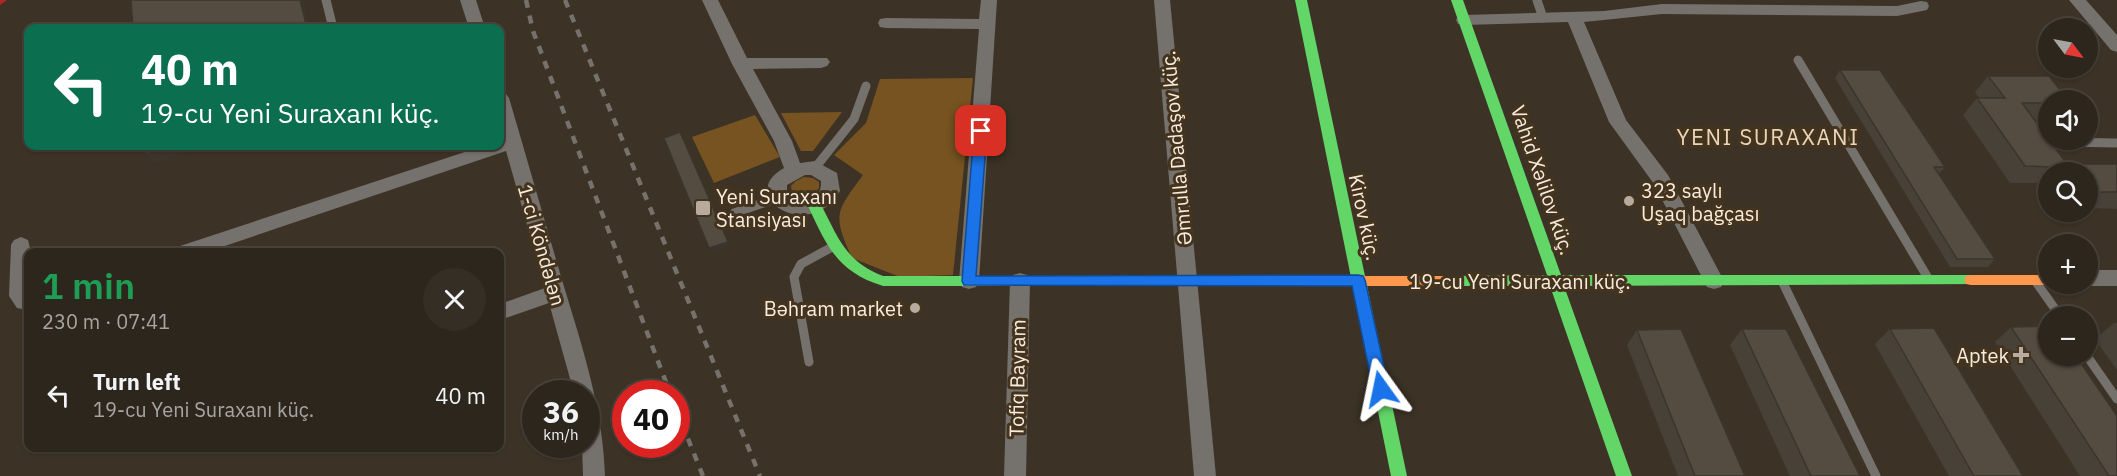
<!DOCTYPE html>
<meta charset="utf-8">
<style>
:root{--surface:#2d261c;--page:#352e25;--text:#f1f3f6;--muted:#a7a5a3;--line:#48433b}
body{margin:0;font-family:"IBM Plex Sans",sans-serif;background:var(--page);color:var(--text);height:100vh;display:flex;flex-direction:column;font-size:22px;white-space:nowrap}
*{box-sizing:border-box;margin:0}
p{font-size:20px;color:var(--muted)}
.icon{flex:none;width:33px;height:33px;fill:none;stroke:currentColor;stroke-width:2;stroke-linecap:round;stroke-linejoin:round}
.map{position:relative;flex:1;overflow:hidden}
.drawer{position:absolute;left:24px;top:248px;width:480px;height:204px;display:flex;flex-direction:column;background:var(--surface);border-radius:12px;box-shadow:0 2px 4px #0004,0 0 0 2px var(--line)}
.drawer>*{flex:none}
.guide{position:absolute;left:24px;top:24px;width:480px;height:126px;border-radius:12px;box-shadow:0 2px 4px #0004,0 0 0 2px var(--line);background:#0b6e4f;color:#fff;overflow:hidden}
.needle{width:39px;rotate:122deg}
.tools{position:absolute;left:2038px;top:18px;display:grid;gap:12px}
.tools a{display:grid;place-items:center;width:60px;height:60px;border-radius:50%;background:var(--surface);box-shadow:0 2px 4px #0004,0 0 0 2px var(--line);font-size:30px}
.speed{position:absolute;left:522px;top:380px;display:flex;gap:12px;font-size:30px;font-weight:700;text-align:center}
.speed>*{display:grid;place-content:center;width:78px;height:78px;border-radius:50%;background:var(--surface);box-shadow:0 2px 4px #0004,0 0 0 2px var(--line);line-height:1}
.speed small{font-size:15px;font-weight:400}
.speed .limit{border:9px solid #d22;background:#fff;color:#111}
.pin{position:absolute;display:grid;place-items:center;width:51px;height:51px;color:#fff;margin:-26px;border-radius:12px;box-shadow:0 3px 9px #0006}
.me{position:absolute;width:66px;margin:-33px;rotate:348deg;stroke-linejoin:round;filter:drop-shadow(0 0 4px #0008)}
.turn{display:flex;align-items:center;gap:21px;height:126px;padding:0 18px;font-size:27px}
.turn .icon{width:78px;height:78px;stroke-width:2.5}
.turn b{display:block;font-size:42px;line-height:51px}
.round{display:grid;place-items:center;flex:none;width:63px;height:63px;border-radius:32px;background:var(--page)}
.headline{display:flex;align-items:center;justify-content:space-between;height:102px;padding:0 18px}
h1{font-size:36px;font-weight:600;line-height:45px;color:#1e9e55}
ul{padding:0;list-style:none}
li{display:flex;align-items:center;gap:18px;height:90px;padding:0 18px}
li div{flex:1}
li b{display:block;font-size:22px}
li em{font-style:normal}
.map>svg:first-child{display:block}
</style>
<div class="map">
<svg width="2117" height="476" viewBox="0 0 2117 476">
<rect width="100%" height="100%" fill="#3c3326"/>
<g fill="#765320">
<path d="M973,78L953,275L900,277L852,258C832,214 836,212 863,175L834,155L866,123L880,79Z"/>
<path d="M842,112L813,151H801L781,113Z"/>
<path d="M755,115L780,157L714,183L692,137Z"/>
<path d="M804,177L813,178L819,182V188C812,198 802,200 792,193L791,186L796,181Z"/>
</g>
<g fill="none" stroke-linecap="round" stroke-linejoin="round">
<g stroke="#75716c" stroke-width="9">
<path d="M326,0L333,28"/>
<path d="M1537,0L1543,18"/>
<path d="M1798,60L1928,278"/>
<path d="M2063,142L2117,143"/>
<path d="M815,168L854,119L866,86"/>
<path d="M734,213L778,198"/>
<path d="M1782,281L1876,476"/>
<path d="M2036,282L2060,316"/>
<path d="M2087,356L2117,399"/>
<path d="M809,362L794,277L801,264L834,246"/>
</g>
<g fill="#75716c" fill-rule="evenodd">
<path d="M460,0H476L485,28H469Z"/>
<path d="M702,0H718L747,58H827L830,62L827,66L821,68L753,69L792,141L800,163L815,161L837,173L840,191C810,244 734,196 784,168L774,141L732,64ZM805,175H811L821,181C822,201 805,204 789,197L787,194V185Z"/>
<path d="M981,0H997L979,281L976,287L969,289L962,287L959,281L979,29L886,28L880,27L878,23L880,19L886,18L979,19Z"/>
<path d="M1154,0H1170L1216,476H1194Z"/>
<path d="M2069,0H2086L2117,35V52L2111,50Z"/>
<path d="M1921,1L1927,2L1929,6L1927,10L1897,16L1662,14L1584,22L1626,120L1668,175L1724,281L1721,287L1714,289L1707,287L1654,184L1609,122L1568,22L1464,25L1458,24L1456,20L1458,16L1464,15L1604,11L1662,4L1897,6Z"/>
<path d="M500,92L506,94L509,98C528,162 546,226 565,290C584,352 603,411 605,476H583L582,444H586V393H574L549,303L500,320V304L545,288L506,151L207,252H174L177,247L483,146H500V140L503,139L500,127Z"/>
<path d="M21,237L28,240L31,252H28V310L17,308L9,296L11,245L14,240Z"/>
<path d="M2088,270H2117V286H2088L2081,284H2088Z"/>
<path d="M1020,273L1027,275L1030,281L1026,476H1004L1010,281L1013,275Z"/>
</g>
<g fill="#63d668" fill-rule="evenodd">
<path d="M1295,0H1307L1407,476H1391Z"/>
<path d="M1451,0H1463L1561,275H1971L1976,276L1978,280L1976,284L1564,286L1632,476H1616L1550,286H1452L1447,285L1445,281L1447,277L1452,276L1547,275Z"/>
<path d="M815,201L820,203C838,236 844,261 883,276H1191L1196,277L1198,281L1196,285L1191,286H883C838,272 827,247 808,206Z"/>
</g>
<g fill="#ff974d" fill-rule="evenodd">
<path d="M1971,275H2049V284H2054L2049,285H1971L1966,284L1964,280L1966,276Z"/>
<path d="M1191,276H1452L1457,277L1459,281L1457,285L1452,286H1191L1186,285L1184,281L1186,277Z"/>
</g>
<path fill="#b3261e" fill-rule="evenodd" d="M0,0H7L0,5Z"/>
<g stroke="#77716b" stroke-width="4.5" stroke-dasharray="8 8" stroke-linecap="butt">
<path d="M526,0L533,31L670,393"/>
<path d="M565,0L760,476"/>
<path d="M676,409L703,476"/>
</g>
</g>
<g fill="#484138">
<path d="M1840,70L1945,167L1939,174L1995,259L1988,267H1950L1835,78Z"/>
<path d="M1988,76L2049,100V120H2034L2067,164H2117V209L2088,208V172H2049V199L2038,183H2010L1963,115L1977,98H1979L1975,92Z"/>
<path d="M2114,323H2117V370L2095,339Z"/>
<path d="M2011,327L2117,476H2080L1995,342Z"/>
<path d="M1742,329L1860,476H1790L1730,345Z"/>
<path d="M1890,329L2023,476H1949L1875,344Z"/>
<path d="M1637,330L1745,476H1678L1627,345Z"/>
</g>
<g fill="#3b352e">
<path d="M300,0H303L310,28H307Z"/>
<path d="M171,146H208L154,163L146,154Z"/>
<path d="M728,242L729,246L711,253L709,248Z"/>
</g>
<g fill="#544c41" stroke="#3b352e" stroke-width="1.5">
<path d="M131,0H300L307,28H133Z"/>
<path d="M1840,70H1880L1945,167H1934L1995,259H1957Z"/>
<path d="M1988,76H2049L2068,100H2049V103H2022L2067,164H2117V192H2088V172H2058L2053,167L2025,166L1977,98H2005Z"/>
<path d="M680,132L728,242L709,248L664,138Z"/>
<path d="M145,146H171L146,154Z"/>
<path d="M2049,326V356H2076L2117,416V476H2109L2011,327Z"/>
<path d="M1934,328L2023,476H1974L1890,329Z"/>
<path d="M1681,329L1745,476H1695L1637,330Z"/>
<path d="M1742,329H1786L1860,476H1811Z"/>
</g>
<path fill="#1a73e8" stroke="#114b97" stroke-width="1.5" d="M981,127L987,131L976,276L1358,275L1363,276L1365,280L1389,389L1386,394L1381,396L1376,394L1373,389L1352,286L964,285L962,281L974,131Z"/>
<g fill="#b6ab9e" stroke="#45341d" stroke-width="2">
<circle cx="1629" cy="201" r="6"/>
<rect x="695" y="200" width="16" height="16" rx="3"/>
<circle cx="915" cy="308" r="6"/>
<path d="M2018 346h6v6h6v6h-6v6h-6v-6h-6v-6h6z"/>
</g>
<g text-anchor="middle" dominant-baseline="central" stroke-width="6" stroke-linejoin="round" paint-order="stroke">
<g font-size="20" fill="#f7ecdf" stroke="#45341d">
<text transform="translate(1176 148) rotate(-95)">Əmrulla Dadaşov küç.</text>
<text transform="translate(1543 180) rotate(71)">Vahid Xəlilov küç.</text>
<text transform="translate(1365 217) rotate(78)">Kirov küç.</text>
<text transform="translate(542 245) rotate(74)">1-ci Köndələn</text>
<text x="1520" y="281">19-cu Yeni Suraxanı küç.</text>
<text transform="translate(1017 378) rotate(-89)">Tofiq Bayram</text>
</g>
<g font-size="20" fill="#f7ecdf" stroke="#45341d" text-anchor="start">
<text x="1641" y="190">323 saylı<tspan x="1641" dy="23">Uşaq bağçası</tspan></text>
<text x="716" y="196">Yeni Suraxanı<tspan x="716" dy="23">Stansiyası</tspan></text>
<text x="903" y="308" text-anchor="end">Bәhram market</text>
<text x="2009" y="355" text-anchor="end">Aptek</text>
</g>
<g font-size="22" letter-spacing="1.5" fill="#ead5ba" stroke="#45341d">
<text x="1768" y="136">YENI SURAXANI</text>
</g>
</g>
</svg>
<div class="tools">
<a><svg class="needle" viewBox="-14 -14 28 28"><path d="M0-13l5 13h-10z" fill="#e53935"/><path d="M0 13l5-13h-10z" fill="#a7a5a3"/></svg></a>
<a><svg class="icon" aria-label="sound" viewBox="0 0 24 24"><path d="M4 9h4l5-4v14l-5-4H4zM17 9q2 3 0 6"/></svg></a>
<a><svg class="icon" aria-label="search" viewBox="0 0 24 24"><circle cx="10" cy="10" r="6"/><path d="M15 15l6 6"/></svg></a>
<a>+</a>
<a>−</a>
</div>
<div class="speed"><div>36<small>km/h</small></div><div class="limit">40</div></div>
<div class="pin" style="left:981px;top:131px;background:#d93025"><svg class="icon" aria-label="arrive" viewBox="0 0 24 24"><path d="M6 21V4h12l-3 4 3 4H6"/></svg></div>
<svg class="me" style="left:1381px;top:389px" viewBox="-20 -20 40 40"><path d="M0-17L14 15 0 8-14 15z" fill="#1a73e8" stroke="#fff" stroke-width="4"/></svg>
<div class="guide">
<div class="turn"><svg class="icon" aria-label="left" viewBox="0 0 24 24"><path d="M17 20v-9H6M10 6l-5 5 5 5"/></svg><div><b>40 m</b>19-cu Yeni Suraxanı küç.</div></div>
</div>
<section class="drawer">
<div class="headline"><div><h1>1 min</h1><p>230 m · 07:41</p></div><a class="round"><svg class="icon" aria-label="close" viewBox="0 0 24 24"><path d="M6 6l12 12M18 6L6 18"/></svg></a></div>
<ul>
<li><svg class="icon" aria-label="left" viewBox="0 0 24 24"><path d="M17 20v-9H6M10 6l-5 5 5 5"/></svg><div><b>Turn left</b><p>19-cu Yeni Suraxanı küç.</p></div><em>40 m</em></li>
</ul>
</section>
</div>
